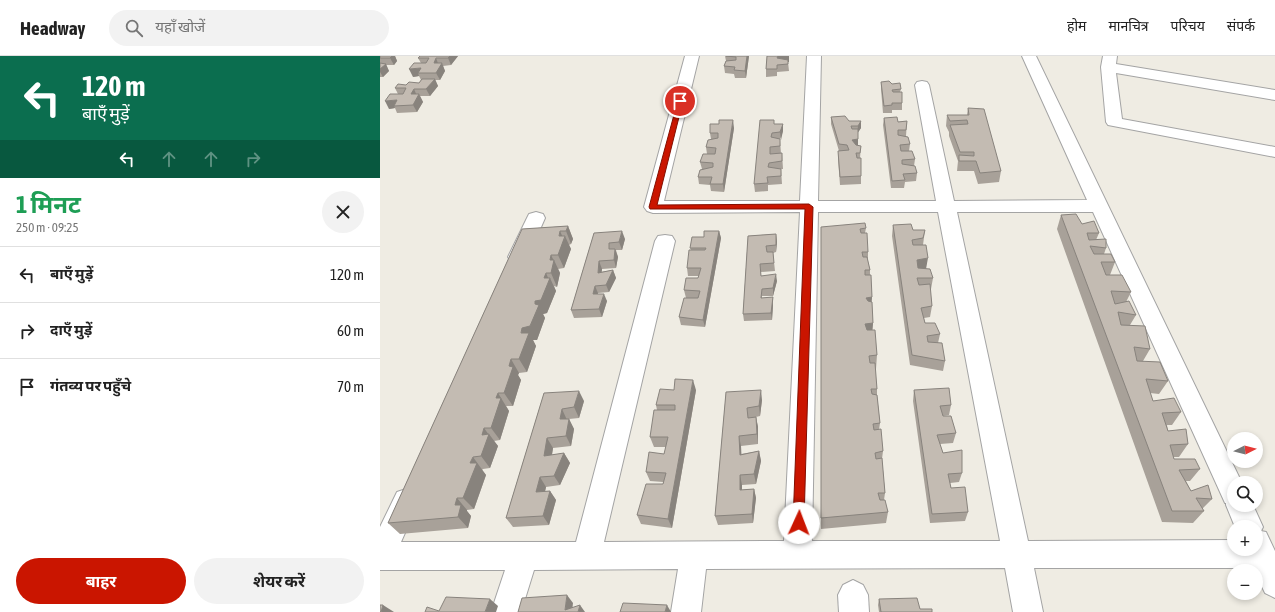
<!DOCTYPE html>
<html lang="hi">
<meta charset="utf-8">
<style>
:root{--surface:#fff;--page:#f2f2f2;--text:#222;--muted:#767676;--line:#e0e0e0;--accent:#ca1500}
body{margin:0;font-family:"Asap Condensed","Noto Sans Devanagari",sans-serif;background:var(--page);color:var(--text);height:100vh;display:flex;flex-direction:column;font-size:15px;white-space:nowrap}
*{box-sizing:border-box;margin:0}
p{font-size:13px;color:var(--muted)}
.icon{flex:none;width:22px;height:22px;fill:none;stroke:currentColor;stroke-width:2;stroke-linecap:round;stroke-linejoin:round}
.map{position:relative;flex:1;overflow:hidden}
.drawer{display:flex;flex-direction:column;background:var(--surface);width:380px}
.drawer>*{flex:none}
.banner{background:#0b6e4f;color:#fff;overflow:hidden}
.needle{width:26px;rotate:84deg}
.controls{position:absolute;left:847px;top:376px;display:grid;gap:8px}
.controls a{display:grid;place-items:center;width:36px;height:36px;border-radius:50%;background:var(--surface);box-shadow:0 2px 6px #0003;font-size:20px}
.pin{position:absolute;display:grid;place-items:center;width:34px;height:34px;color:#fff;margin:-17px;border:2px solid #fff;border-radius:50%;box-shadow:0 1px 4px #0007}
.me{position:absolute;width:44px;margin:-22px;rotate:2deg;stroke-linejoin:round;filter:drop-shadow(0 0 3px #0008)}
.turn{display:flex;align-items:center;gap:14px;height:84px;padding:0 16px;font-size:18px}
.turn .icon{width:52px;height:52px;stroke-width:2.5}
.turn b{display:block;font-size:28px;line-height:34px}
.lanes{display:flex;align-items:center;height:38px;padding:0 16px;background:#0003;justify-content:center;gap:20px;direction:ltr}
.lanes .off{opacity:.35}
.round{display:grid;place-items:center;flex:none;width:42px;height:42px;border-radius:21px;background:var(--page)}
.summary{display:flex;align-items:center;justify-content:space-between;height:68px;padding:0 16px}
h1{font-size:24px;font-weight:700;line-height:30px;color:#1e9e55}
.button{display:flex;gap:8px;margin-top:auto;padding:8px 16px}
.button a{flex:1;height:46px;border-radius:24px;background:var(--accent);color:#fff;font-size:16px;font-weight:700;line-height:46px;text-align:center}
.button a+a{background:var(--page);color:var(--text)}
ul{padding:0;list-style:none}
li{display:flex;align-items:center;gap:12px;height:56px;padding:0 16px;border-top:1px solid var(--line)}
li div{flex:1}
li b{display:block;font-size:15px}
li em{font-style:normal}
header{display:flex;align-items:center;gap:24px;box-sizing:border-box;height:56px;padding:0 20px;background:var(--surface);border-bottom:1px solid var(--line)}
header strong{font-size:19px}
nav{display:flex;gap:22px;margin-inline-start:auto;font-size:14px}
.search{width:280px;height:36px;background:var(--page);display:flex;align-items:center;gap:10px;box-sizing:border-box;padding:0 14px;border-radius:22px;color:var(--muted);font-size:15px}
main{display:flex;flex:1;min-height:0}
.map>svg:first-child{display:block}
</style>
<header>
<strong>Headway</strong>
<div class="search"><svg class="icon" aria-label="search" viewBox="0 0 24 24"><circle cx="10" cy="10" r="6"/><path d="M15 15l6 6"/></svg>यहाँ खोजें</div>
<nav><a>होम</a><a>मानचित्र</a><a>परिचय</a><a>संपर्क</a></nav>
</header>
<main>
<section class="drawer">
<div class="banner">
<div class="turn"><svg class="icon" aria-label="left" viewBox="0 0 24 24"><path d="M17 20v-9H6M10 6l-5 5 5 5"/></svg><div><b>120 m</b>बाएँ मुड़ें</div></div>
<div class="lanes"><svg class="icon" aria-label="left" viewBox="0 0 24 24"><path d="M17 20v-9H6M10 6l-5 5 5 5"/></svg><svg class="icon off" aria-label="ahead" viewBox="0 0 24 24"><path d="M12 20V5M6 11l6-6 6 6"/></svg><svg class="icon off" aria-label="ahead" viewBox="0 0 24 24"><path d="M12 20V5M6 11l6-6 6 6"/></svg><svg class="icon off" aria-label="right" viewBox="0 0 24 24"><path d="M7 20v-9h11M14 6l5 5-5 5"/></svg></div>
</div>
<div class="summary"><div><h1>1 मिनट</h1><p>250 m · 09:25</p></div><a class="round"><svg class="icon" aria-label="close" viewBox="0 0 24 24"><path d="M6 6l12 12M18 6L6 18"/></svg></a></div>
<ul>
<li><svg class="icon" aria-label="left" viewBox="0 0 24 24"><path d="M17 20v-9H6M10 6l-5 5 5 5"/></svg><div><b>बाएँ मुड़ें</b></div><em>120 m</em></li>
<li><svg class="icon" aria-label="right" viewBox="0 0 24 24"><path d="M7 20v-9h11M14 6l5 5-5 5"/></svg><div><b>दाएँ मुड़ें</b></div><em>60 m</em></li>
<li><svg class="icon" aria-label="arrive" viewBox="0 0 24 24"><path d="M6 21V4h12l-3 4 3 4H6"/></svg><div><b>गंतव्य पर पहुँचे</b></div><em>70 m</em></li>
</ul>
<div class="button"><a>बाहर</a><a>शेयर करें</a></div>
</section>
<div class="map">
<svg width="895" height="556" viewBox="0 0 895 556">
<rect width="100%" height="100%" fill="#efece3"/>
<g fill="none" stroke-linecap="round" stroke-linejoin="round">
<defs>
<g id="minor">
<path d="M305,0H319L284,145H420L427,0H441L438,145H556L535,29L537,26L542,25L547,26L549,29L574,145L707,144L642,0H656L862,427H854V449H873L883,471L881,475L886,476L895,495V542L885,537L873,512H654L663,556H633L625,512L326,513L321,556H291L298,513L154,514L141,556H111L125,514H0V471L17,436L26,433L35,436L39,445L21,486H196L275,185L278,180L285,179L292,180L295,185L224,486L404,485L420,156L273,157L267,155L264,151ZM438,156H558L620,485H432ZM577,156H713L845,447H846V449L855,471H876V493H854V484L648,485Z"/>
<path d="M723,0H737L736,8L895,34V44L736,17L742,63L895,91V101L728,69L726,66L721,11Z"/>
<path d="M156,156L163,158L165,162L148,201L145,206L138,208L131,206L128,201L147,162L149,158Z"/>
<path d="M473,524L483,529L488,539L489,556H459L458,539L463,529Z"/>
</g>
</defs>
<use href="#minor" stroke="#a4a4a4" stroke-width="2"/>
<use href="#minor" fill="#fff" fill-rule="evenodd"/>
</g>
<g fill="#a8a199">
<path d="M0,0H15L17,5L14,9H6L9,15L3,21H0Z"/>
<path d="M78,0L71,9L63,10L65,15L60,24H55L58,30L50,40H40L43,46L37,56L17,57L15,52L9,53L18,38L15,32L26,29L39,27L41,24L39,20L33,21L41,7L38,2Z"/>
<path d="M345,0H369L366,22H355L354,18L345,17L344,10L346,5Z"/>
<path d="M387,0H409V6H408L409,15L397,16V20L386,21V13Z"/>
<path d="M501,26L512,28L521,33L520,36L522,47V54H512V57H503L501,33Z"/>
<path d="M588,52L621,115L619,126L598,128L594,115H577L578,105L569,80V76L566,70L567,59H587Z"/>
<path d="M451,61L469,65H481V72L478,76V90H481L480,102L481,120V128L460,129L458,103L459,95L451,68Z"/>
<path d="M504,62L518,66L527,65L526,80L530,88L529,95L535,103L534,110L537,117L536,125L525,126L524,132H511L503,69Z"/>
<path d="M394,68H403V75L400,84L401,98L402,97L403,113H401L402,128L388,129V135L375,136L374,128Z"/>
<path d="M354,72L344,136L331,135L330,129L319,128L318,121L322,113L320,106L327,98L326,91L331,83L330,77Z"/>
<path d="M681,159L702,168L719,177L716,184L726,192L724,198L735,206L730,219L751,236L746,246L756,259L750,269L770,293L763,305L788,325L779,338L770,337L773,345L801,356L792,369H787L788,375L808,388L799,401H793L794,403L820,413L810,425H806L811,435L832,443L822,453L824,455L813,467L782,466L677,173Z"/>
<path d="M513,169L533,174H545L543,189L546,213L553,222L551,233H550L552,250L550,261L544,262L545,267L560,278L558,287L565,305L563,315L530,309L512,180Z"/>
<path d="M188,170L193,183L191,188L189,189L191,193L184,212L178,213L180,217L177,231L174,230L176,235L167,257L163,258L165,262L157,284H153L156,290L147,316L139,317L138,319L141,324L133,350H126L129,355L120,384L114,385L118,390L110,412L103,413L102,414L106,419L94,453L87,454V455L91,460L88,472L20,478L8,467L142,173Z"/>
<path d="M441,171L486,172L485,177L488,196V205L490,214V219L492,241L491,246L493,267L492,274L497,299L496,313H495L497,333V339L500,367L499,374L503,395L502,403L505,437L504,444L508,456L506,467L441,473Z"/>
<path d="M339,175L341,182L325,271L301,269L299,261L306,242L304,234L318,222L319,220H308L307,212L311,194L310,192L324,181Z"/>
<path d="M214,177L245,183L242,194H236L238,201L236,212L222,213L221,216L233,214L236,222L229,236L218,237V238L227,245L222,261L194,262L191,254Z"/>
<path d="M396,178L397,186L396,196L393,197L395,215L381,216V220L397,225L393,240H382V242L393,241V249L392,264L364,265L363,258L368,180Z"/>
<path d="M294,334H316L292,472L261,468L257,459L283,428V426L270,425L266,416L284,398L286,391H274L270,381L277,354L276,349Z"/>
<path d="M534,334L571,349L569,359L562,360L576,377L573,387L560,388L563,397L582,417L579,426L570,427L571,432L588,456L585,465L550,467L533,345Z"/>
<path d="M346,336L382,344L380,360L372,362L376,361L378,371V388L361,390V398L379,395L381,405L376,428L362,429V434L374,433L376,442L373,467L338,469L335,460Z"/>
<path d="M164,337L204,345L199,362L189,363L194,373L191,390L173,392L172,399L184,397L190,407L180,429L166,431L165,435H170L176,444L169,469L133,471L126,462Z"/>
<path d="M499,543L540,553L552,556H499L498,549Z"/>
</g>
<g fill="#88837d">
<path d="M12,0H15L17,5L14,9L10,2Z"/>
<path d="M70,0H78L71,9L68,2Z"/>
<path d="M367,0H369L366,22L365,15Z"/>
<path d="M398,0H409V6L399,7L398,9L397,2Z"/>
<path d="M56,2L59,10L54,7Z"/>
<path d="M62,7L65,15L60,24L56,17Z"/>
<path d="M6,8L9,15L3,21L0,16V13Z"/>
<path d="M41,12L38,17L39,20L33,21L29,13Z"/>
<path d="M55,23L58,30L50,40L46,33Z"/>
<path d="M34,33L37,40L31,38Z"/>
<path d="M39,38L43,46L37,56L33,49Z"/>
<path d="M17,44L14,50L15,52L9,53L5,45Z"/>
<path d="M353,64L354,72L344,136L343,128Z"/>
<path d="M481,65V72L477,78L478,70Z"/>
<path d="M403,68V75L401,84L400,76Z"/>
<path d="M478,83V91L472,92V84Z"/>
<path d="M188,170L193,183L191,188L186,175Z"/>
<path d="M180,175L184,184L185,180L191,193L184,212L178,199Z"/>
<path d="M242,175L245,183L242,194L239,186Z"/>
<path d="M339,175L341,182L325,271L323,264Z"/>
<path d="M396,178L397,186L396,196Z"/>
<path d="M235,193L238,201L236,212L234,204Z"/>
<path d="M171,199L174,205V204L180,217L177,231L171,217L170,204Z"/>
<path d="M548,202L546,213L535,215L537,204Z"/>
<path d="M219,205L222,213L221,224L218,217Z"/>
<path d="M233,214L236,222L229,236L226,229Z"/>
<path d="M166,217L169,224L170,222L176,235L167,257L163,258L165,262L157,284H153L156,290L147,316L139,303L142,272L155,248V245Z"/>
<path d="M396,218L397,225L393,240V232Z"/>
<path d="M215,230L218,237L216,246L213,238Z"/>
<path d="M224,238L227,245L222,261L219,253Z"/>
<path d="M393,241V249L392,264L391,257Z"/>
<path d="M492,241L491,254L486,242Z"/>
<path d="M493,267L492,280L485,282V268Z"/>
<path d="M131,303L139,317L138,319L141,324L133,350L124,337L129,310Z"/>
<path d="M313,324L316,334L292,472L288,463Z"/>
<path d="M381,334L382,344L380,360L379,350Z"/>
<path d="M199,335L204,345L199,362L194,351Z"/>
<path d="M118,337L129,355L120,384L111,372L116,342Z"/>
<path d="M182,353L187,364L180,363Z"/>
<path d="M376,361L378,371V388L377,378Z"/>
<path d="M189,363L194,373L191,390L186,380Z"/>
<path d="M104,372L109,379V378L118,390L110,412L101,400L102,379Z"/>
<path d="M359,380L361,390L362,408L360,399Z"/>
<path d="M167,382L173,392L170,410L164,400Z"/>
<path d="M379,395L381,405L376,428L374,418Z"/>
<path d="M184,397L190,407L180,429L174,420Z"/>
<path d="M93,401L106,419L94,453L83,442L90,407Z"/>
<path d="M360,419L362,429V443L360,434Z"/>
<path d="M160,421L166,431L163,445L156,436Z"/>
<path d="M374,433L376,442L373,467L372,458Z"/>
<path d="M170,435L176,444L169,469L163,460Z"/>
<path d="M77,442L87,454V455L91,460L88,472L78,461L75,449Z"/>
<path d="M187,539L193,547L192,556L185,554Z"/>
<path d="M110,543L118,550L116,556H105Z"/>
<path d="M3,549L14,556H1Z"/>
<path d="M200,549L205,556H198Z"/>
<path d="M287,549L291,556H285Z"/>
</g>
<g fill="#c3bbb2" stroke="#88837d">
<path d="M0,0H12L10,2H0Z"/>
<path d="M40,0H70L68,2H56L54,7H62L56,17H38L41,12L29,13L34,7H46L49,2H38Z"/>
<path d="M346,0H367L365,15L354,14L355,11L344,10L346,5L356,4V1Z"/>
<path d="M387,0H398L397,2L408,4V8L397,9V13H386Z"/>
<path d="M0,7L6,8L0,13Z"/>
<path d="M42,23H55L46,33H34L31,38H39L33,49L14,50L17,44L5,45L10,38H23L26,32H15L18,28L26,29L29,26L39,27Z"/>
<path d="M509,25L512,28L520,27L521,33L512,34L513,36H522V47H512V49L504,50L501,26Z"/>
<path d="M588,52L604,53L621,115L600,117L596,105H579V99L594,100V96H580L570,69L588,68L587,64L570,65L567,59H589Z"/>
<path d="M465,60L469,65H481L478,70H471L472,73H478V83L472,84L476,89L481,90L480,97H476L477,102H481V120L460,121L458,95L469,94L467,89L459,88L451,61Z"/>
<path d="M517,61L518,66L527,65L526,74H518V79L528,81L530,88L520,89L521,95H532L535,103L522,104V108L535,110L537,117L523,118L525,124L512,125L504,62Z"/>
<path d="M339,64H353L343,128H330L332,121H318L320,114L333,111V107L320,106L323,98H335L336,92L326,91L328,84L338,82V77H330V68H339Z"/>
<path d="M380,64H394V68H403L400,76L392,77L391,81L400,83V90L390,91V98L402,97V105L389,107L388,111L401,113V120L387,121L388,127L374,128Z"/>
<path d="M696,158L702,168L714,165L719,177H707L709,184L726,183V192L710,190L714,198H731L735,206H721L726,219H742L751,236L731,235L735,248L749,245L756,259L738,256L741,269L765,270L770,293L754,291L757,305L780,306L788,325L766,323L773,345L794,342L801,356L782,357L788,375L806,373L808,388L790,389L794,403H815L820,413L799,414L811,435L828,429L832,443L816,442L824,455H792L681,159Z"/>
<path d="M485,167L486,172L480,173L481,177H487L488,196H482L483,201H487L490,214H485V219H491L492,241L486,242L488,245L492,246L493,267L485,268L487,274H495L497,299L489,300L490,307H495L497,333H491L492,338L497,339L500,367L493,368L494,374L501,373L503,395L495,397L496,403L502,402L505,437H498L500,444H505L508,456L441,462V171Z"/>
<path d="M531,168L533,174H545L543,182L532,184L533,189H546L548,202L537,204L538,212L550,213L553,222H537L539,229L550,228L552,250L541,252L545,267H555L560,278L547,280L548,286L562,287L565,305L532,299L513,169Z"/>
<path d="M188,170L186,175H180L179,180H185L178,199H171L170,204H174L171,217H166L164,222H170L161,244L155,245V248L159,249L150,270L142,272L141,277H149L139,303H131L129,310L133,311L124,337H118L116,342H121L111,372H104L102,379L109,378L101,400L93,401L90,407H97L83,442H77L75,449H81L78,461L8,467L142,173Z"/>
<path d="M242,175L239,186L229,187V193H235L234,204L219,205L218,217L233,214L226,229L215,230L213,238H224L219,253L191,254L214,177Z"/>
<path d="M324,175H339L323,264L299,261L304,242H318L320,235L304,234L306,222H318L321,212H307L309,194H325L326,192H310L312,181H324Z"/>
<path d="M396,178V189L386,190L387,196H393L394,207L380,208L381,220L396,218L393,232L382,233L381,242L393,241L391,257L363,258L368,180Z"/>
<path d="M295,323L313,324L288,463L257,459L266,428H283L286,417L266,416L269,396L284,398L288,381H270L274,354H295V349H276L280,333L294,334Z"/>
<path d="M569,332L571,349L560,350L563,360H571L576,377L557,379L563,397L582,394V417L568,418L571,432L585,431L588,456L552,458L534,334Z"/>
<path d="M381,334L379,350L367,352L368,362L376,361L377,378L359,380L360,399L379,395L374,418L360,419V434L374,433L372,458L335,460L346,336Z"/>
<path d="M199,335L194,351L182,353L180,363H189L186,380L167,382L164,400L184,397L174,420L160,421L156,436L170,435L163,460L126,462L164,337Z"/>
<path d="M187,539L185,554L200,549L198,556H138L142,542Z"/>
<path d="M66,541L110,543L105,556H45L47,551L59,555Z"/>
<path d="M537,542L540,553H552V556H501L499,543Z"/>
<path d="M243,547L287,549L285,556H240Z"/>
<path d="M0,549H3L1,556H0Z"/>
</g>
<path fill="#ca1500" stroke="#830e00" d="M298,44L303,45L277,149L429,148L433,151L424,467L423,471L419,473L415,471L413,467L425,153H270L269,151Z"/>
</svg>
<div class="controls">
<a><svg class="needle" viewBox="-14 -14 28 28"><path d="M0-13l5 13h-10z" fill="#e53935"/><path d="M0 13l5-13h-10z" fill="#767676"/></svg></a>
<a><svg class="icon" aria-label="search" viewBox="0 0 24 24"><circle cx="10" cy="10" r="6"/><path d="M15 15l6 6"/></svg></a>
<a>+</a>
<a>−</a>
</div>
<div class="pin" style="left:300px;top:45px;background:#d93025"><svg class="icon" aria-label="arrive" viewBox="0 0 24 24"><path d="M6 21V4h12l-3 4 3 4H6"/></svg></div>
<svg class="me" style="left:419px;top:467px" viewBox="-20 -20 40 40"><circle r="19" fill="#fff"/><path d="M0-13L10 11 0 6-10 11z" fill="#ca1500"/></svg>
</div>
</main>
